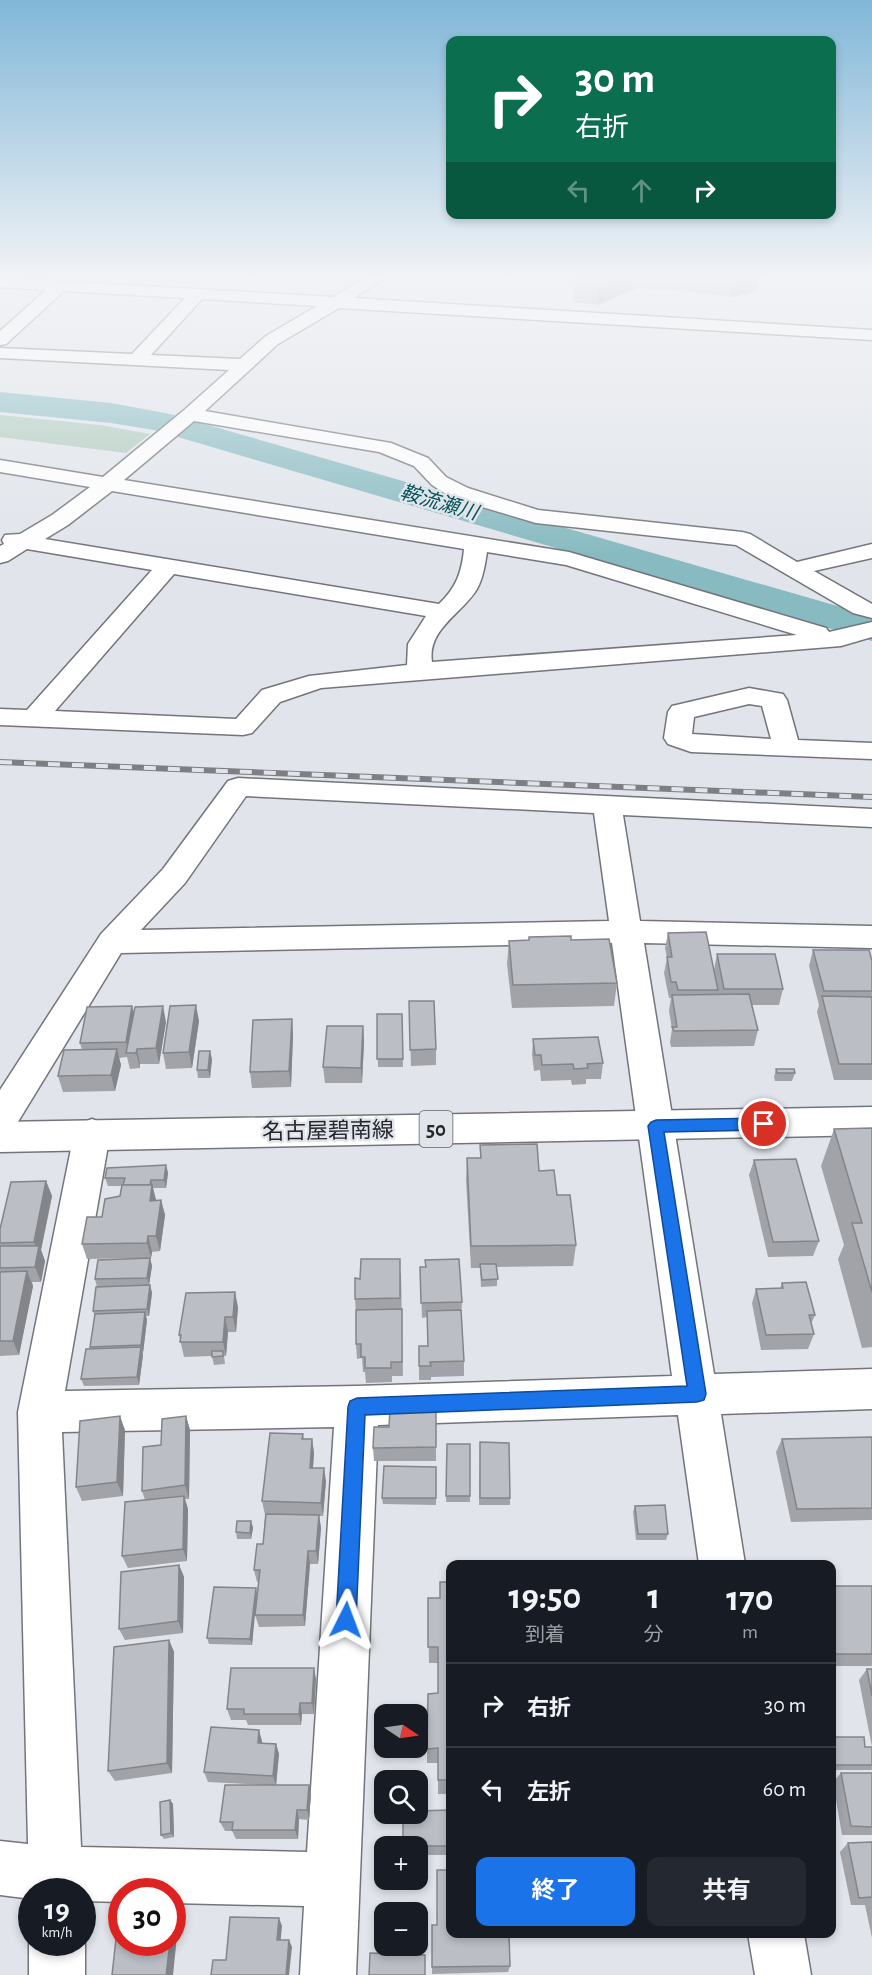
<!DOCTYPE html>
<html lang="ja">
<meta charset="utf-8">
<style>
:root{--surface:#171b24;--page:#242831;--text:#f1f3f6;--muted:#9ea1a6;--line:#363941;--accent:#1a73e8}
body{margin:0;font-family:"Alegreya Sans","Noto Sans JP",sans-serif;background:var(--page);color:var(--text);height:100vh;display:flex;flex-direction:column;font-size:22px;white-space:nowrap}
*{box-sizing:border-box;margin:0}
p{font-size:20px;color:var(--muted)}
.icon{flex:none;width:33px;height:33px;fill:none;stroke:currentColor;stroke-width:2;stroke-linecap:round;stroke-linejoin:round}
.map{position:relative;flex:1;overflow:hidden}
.drawer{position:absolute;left:446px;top:1560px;width:390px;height:378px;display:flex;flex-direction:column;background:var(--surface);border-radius:12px;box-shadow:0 3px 9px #0003}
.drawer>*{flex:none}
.banner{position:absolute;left:446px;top:36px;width:390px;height:183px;border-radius:12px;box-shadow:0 3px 9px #0003;background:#0b6e4f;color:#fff;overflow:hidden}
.needle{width:39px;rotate:103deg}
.fabs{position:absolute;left:374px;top:1704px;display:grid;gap:12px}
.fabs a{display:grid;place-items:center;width:54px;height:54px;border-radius:12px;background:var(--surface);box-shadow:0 3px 9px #0003;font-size:30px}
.speed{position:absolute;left:18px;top:1878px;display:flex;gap:12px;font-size:30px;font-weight:700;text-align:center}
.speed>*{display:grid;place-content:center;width:78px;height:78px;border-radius:50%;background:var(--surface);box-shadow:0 3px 9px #0003;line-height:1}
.speed small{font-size:15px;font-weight:400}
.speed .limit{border:9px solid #d22;background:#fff;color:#111}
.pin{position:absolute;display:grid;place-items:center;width:51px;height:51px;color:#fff;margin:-26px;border:3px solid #fff;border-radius:50%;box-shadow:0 2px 6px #0007}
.me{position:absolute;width:66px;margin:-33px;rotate:3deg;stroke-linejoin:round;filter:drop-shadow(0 0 4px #0008)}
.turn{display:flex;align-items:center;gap:21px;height:126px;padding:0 30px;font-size:27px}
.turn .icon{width:78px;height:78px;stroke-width:2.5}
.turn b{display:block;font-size:42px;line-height:51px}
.lanes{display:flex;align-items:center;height:57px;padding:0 30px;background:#0003;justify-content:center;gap:30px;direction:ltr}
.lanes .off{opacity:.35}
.eta{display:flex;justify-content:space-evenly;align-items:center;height:102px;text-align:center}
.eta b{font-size:36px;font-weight:700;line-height:42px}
.action{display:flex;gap:12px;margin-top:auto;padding:12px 30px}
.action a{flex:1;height:69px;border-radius:12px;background:var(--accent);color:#fff;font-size:24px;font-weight:700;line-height:69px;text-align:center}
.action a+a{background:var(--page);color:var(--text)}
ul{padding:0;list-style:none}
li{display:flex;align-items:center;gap:18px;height:84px;padding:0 30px;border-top:2px solid var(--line)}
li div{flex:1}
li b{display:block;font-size:22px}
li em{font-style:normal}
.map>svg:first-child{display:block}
</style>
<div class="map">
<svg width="872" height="1975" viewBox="0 0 872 1975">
<rect width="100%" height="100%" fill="#e1e5eb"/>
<path fill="#adcabc" d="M0,415L100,425L150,434L126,453L0,437Z"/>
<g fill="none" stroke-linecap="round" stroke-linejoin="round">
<path fill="#87bbc1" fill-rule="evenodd" d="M0,392L111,403L170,414L872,616V641L154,430L111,423L0,412Z"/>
<defs>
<g id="minor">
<path d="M0,278L333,297L365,278H385L354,298L872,330V340L339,308L278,344L205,411L391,443L428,458L446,477L468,488L538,510L742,532L750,534L797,562L872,544V558L814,571L872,604V618L853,613L736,545L536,523L452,498L432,485L414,466L379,452L194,421L124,480L569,552L826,628L829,632L872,622V637L841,646L321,688L280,702L252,733L243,735L0,725V709L27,710L152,570L27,549L8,561L0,563V546L4,544L2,540L5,535L20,534L52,515L90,487L0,472V460L103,477L183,411L229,370L0,358V348L132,354L185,298L64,291L6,344L0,345V331L46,290L0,287ZM202,299L317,306L266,336L240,359L151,355ZM112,491L464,549C462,572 456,588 439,604L45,539L68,525ZM487,552L566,565L797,635L432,662C427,629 462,614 477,589C483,578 485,565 487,552ZM174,574L426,616L408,644L407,665L309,676L262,690L236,719L55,711Z"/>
<path d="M749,688L783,694L787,700L798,740L872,743V759L691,752L668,744L664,738L668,712L672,706ZM749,704L762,706L771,739L692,734L694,717Z"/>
<path d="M238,778L872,809V827L623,815L640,921L872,926V948L644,943L714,1374L872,1369V1409L721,1414L745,1564H699L678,1415L378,1425L356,1975H300L304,1906L172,1903V1892H122V1902L82,1901V1892H32V1899L0,1895V1841L28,1844L18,1412L74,1134L79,1124L92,1119L105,1124L110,1134L65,1391L357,1386L672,1376L612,943L121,953L13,1130L0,1134V1090L101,934L163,869L228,781ZM246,796L594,813L609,921L141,930L185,883ZM334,1427L307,1852L81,1847L62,1432Z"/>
<path d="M748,1934H804L811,1975H755Z"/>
<path d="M32,1936V1942H82V1936L85,1942V1975H29V1942Z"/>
</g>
<path id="major" d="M872,1107V1135L0,1152V1122Z"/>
</defs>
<use href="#minor" stroke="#72757b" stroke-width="3"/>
<use href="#major" stroke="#72757b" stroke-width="3"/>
<use href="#minor" fill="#fff" fill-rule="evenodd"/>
<use href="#major" fill="#fff" fill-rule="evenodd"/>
<defs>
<path id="rail" d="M0,762L872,797"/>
</defs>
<use href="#rail" stroke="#7d7f83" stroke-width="6"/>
<use href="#rail" stroke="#e1e5eb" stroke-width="4" stroke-dasharray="12" stroke-linecap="butt"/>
</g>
<g fill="#a1a3a9">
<path d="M575,278H760L758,289L749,294L730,297L695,292L637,288L597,305L575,302L574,298Z"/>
<path d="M668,933L714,970L717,954L783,989L779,1005H752L758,1030L754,1046L671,1047L670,1042L672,1029L669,1011L671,998H669L664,973L667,958L665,948Z"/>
<path d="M571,940L617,983L614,1006L512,1008L507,964L509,941Z"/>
<path d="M813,950L872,961V1080H834L817,1012L819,1005L809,966Z"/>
<path d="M409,1001L436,1049V1065L411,1066Z"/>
<path d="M132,1006L134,1013L166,1022L159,1064H140V1068L130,1069L127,1057L119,1058L121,1065L115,1091L63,1092L58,1076L82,1050L80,1043Z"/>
<path d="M377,1014H402L403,1067H378Z"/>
<path d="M292,1019L293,1035L291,1087L252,1088L250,1072Z"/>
<path d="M199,1021L192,1068L166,1069L163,1053Z"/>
<path d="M363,1026L364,1042L362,1083H325L323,1067Z"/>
<path d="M533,1039L603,1063L601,1079H586V1084L572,1085L571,1080L541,1081L540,1070L534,1071L532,1055Z"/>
<path d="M212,1059L210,1078H198L197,1070Z"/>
<path d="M776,1069L795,1073L792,1081H775L774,1077Z"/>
<path d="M872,1128V1347L862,1348L838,1259L844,1245L821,1166L834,1129Z"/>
<path d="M480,1145L539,1171L557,1195L576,1245L573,1266L497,1267V1286L481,1287L480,1268H471L466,1180L467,1158H480Z"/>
<path d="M754,1160L819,1241L813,1256L768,1257L749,1175Z"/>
<path d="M166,1165L168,1173L166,1188H153L156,1200H161L165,1215L160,1251L152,1252L151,1258H150L152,1266L149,1285L97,1287L95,1279L140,1258L87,1259L82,1244L102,1217L120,1196L122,1186H108L105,1178Z"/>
<path d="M46,1181L52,1196L41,1250L45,1261L41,1282H32L33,1286L19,1355L0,1356V1229Z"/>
<path d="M425,1260L462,1302L461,1316L464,1361V1376L431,1377V1380H419V1346H428L427,1317L422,1318L420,1267H425Z"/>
<path d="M401,1273L403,1376H392V1382L366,1383L365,1372H363L362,1358L357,1359L356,1344V1314L355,1299L360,1279Z"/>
<path d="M782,1283L815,1315L811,1324L814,1334L808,1349L761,1350L752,1303L756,1289L780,1288Z"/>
<path d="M150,1285L152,1293L149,1316H146L147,1320L143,1353H142L143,1355L139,1385L84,1386L81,1379L91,1349L90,1347L95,1317L93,1311Z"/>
<path d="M238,1307L236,1332H228L226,1356H224L225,1364L214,1365L212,1356L184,1357L179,1335Z"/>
<path d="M436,1407V1461H374L373,1448Z"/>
<path d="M186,1416L190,1430L189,1499H185L188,1509L187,1561L128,1568L122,1556L145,1500L142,1491L161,1445Z"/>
<path d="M125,1430L123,1496L82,1501L76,1487Z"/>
<path d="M303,1434L304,1439H312L314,1453L313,1468L326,1481L323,1516H319L321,1528L318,1564H310L305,1626L259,1627L255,1615L259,1582H257L254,1570L263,1544L265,1515L262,1501Z"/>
<path d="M872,1437V1520L791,1522L776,1452L782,1439Z"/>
<path d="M480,1442L510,1498V1505H479Z"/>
<path d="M447,1444H470V1502H446Z"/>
<path d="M436,1467V1505L383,1504L382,1498Z"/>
<path d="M635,1506L668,1534L666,1540H636L633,1512Z"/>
<path d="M251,1521L253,1528L251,1539H237L236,1532Z"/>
<path d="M179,1565L184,1577L183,1633L125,1640L119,1629Z"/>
<path d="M450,1582V1794H438V1763H427V1749L438,1693V1663H429L428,1598H440Z"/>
<rect x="831" y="1586" width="41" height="80"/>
<path d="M256,1588L252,1645L209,1644L207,1638Z"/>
<path d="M169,1640L174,1652L172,1773L115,1781L108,1771Z"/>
<path d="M867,1669H872V1747L859,1680Z"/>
<path d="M316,1679L314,1714H302L301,1725H248L246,1720H231L227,1709Z"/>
<path d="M832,1737L865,1747H872V1770H831Z"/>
<path d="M262,1741V1743L276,1744L279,1754L276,1785H309L311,1794L309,1820L299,1819L298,1839H236L232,1831H225L220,1822L263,1785L208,1782L204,1772Z"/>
<path d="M841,1773H872V1835H842L833,1782Z"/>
<path d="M170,1800L173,1804L174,1837L164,1839L161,1835Z"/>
<path d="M450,1810V1855H417V1846Z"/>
<path d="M872,1842V1938L865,1905H851L840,1852L848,1843Z"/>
<path d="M432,1925H437L510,1966L508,1972L432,1974Z"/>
</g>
<g fill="#83858a">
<path d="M610,278H638L637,288L597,305L599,283Z"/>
<path d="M732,278H760L758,289L749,294L730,297Z"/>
<path d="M196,1005L199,1021L192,1068L189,1052Z"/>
<path d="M132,1006L136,1022L129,1053L126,1042Z"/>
<path d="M163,1006L166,1022L159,1064L156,1048Z"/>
<path d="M292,1019L293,1035L291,1087L289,1071Z"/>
<path d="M363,1026L364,1042L362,1083L361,1068Z"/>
<path d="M117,1049L121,1065L115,1091L111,1075Z"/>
<path d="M137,1049L140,1064V1068L136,1053Z"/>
<path d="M210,1051L212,1059L210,1078L208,1070Z"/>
<path d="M166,1165L168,1173L166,1188L164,1180Z"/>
<path d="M151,1180L156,1200L150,1201L149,1189Z"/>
<path d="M46,1181L52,1196L41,1250L45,1261L41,1282L35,1267L38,1253L34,1242Z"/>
<path d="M161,1200L165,1215L160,1251L156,1236Z"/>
<path d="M148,1236L152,1252L151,1258L147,1243Z"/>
<path d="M150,1258L152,1266L149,1285L147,1278Z"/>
<path d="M27,1271L33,1286L19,1355L13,1341Z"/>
<path d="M150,1285L152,1293L149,1316L147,1309Z"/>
<path d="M235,1292L238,1307L236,1332L233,1317Z"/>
<path d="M145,1312L147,1320L143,1353L141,1345Z"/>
<path d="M225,1317L228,1332L226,1356L223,1342Z"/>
<path d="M141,1347L143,1355L139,1385L137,1377Z"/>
<path d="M120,1416L125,1430L123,1496L117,1482Z"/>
<path d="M186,1416L190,1430L189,1499L185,1485Z"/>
<path d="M312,1439L314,1453L312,1481L310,1468Z"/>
<path d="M324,1468L326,1481L323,1516L321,1503Z"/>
<path d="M184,1496L188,1509L187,1561L183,1549Z"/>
<path d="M319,1515L321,1528L318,1564L316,1551Z"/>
<path d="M251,1521L253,1528L251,1539L250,1533Z"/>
<path d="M308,1551L310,1564L305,1626L303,1615Z"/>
<path d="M179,1565L184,1577L183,1633L178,1621Z"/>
<path d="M256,1588L257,1594L252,1645L250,1639Z"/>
<path d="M169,1640L174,1652L172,1773L167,1763Z"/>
<path d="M314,1668L316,1679L314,1714L312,1703Z"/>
<path d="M300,1703L302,1714L301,1725L299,1714Z"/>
<path d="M259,1730L262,1741L261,1753L258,1743Z"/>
<path d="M276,1744L279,1754L276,1786L273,1776Z"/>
<path d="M309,1785L311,1794L309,1820L307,1810Z"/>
<path d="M170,1800L173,1804L174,1837L171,1833Z"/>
<path d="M297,1810L299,1819L298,1839L295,1830Z"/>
<path d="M279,1918L282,1926L280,1947L277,1940Z"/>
<path d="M172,1931L177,1936L173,1975H166L170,1942H172Z"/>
<path d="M289,1940L292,1947L289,1975H286Z"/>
</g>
<g fill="#bbbec5" stroke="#83858a" stroke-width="1.5">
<path d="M576,278H610L599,283L576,280Z"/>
<path d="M706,932L718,990H678L676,982H671L667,957H672L668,933Z"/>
<path d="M571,936V940L609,939L617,983L513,985L509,941L529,940V937Z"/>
<path d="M813,950H869L872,961V991H824Z"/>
<path d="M717,954H775L783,989H724Z"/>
<path d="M749,994L758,1030L674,1031L672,1027H677L672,995Z"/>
<path d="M822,996L872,997V1064H839Z"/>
<path d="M409,1001H434L436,1049L410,1050Z"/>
<path d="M196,1005L189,1052L163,1053L170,1006Z"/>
<path d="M132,1006L126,1042L80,1043L87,1007Z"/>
<path d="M163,1006L156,1048L137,1049L136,1053H126L135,1007Z"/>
<path d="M377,1014H402L403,1059H377Z"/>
<path d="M292,1019L289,1071L250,1072L253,1020Z"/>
<path d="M327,1026H363L361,1068L323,1067Z"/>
<path d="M598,1037L603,1063L587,1064L588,1068L574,1069L573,1064L542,1065L541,1055H535L533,1039Z"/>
<path d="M117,1049L111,1075L58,1076L64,1050Z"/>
<path d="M199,1051H210L208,1070H197Z"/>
<path d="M776,1069H794L795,1073H777Z"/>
<path d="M872,1128V1292L852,1223H862L834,1129Z"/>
<path d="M537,1144L539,1171L554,1170L557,1195H570L576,1245L471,1246L467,1158H481L480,1145Z"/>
<path d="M796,1159L819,1241L773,1242L754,1160Z"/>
<path d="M166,1165L164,1180H151L150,1185H123L125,1178H105L107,1168Z"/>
<path d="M46,1181L34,1242L0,1243V1229L11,1182Z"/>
<path d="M122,1185H152L150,1201L161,1200L156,1236H148L147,1243L82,1244L87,1217H102L105,1199L120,1196Z"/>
<path d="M0,1246H39L35,1267L0,1268Z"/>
<path d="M150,1258L147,1278L95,1279L98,1260Z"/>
<path d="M361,1259H400V1298L355,1299V1278L360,1279Z"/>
<path d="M459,1259L462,1302L421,1303L420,1267H426L425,1260Z"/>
<path d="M480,1264H496L498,1279L482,1280Z"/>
<path d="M27,1271L13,1341H0V1272Z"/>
<path d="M806,1282L815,1315H809L814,1334L766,1335L756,1289L783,1288L782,1283Z"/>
<path d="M150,1285L147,1309L93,1311L96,1287Z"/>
<path d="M235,1292L233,1317H225L223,1342H180L181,1335H179L186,1293Z"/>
<path d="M402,1309V1362H391V1368H365V1357H361V1344H356V1310Z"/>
<path d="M461,1310L464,1361L430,1362L431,1366H419V1346H428L427,1311Z"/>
<path d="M145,1312L141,1345L90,1347L95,1314Z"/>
<path d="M141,1347L137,1377L81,1379L86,1349Z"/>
<path d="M212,1351H223V1356L212,1357Z"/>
<path d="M436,1407V1447L373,1448L374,1427H389L390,1408Z"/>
<path d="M120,1416L117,1482L76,1487L80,1421Z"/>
<path d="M186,1416L185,1485L142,1491L143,1447L161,1445L162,1419Z"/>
<path d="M270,1433L303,1434L302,1439H312L310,1468H324L321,1503L262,1501Z"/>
<path d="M872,1437V1508L797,1509L782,1439Z"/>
<path d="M480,1442L509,1443L510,1498H480Z"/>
<path d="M447,1444H470V1496H446Z"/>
<path d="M384,1466L436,1467V1498H382Z"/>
<path d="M184,1496L183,1549L122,1556L125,1502Z"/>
<path d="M665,1505L668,1534H638L635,1506Z"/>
<path d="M266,1514L319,1515L316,1551H308L303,1615H255L260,1570H254L257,1544H263Z"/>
<path d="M237,1521H251L250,1533L236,1532Z"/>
<path d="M179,1565L178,1621L119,1629L121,1572Z"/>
<path d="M440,1582H450V1780H438V1748L427,1749L428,1694L438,1693V1647H428V1598H440Z"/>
<rect x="831" y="1586" width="41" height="68"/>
<path d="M214,1587L256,1588L250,1639L207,1638Z"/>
<path d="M169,1640L167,1763L108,1771L114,1647Z"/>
<path d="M231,1668H314L312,1703H300L299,1714H244V1709H227Z"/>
<path d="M867,1669H872V1696Z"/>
<path d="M211,1727L259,1730L258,1743L276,1744L273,1776L204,1772Z"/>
<path d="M832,1737H864L865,1747H872V1765H831V1742H832Z"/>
<path d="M841,1773H872V1827L851,1826Z"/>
<path d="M225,1785H309L307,1810H297L295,1830H232L233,1822H220Z"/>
<path d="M170,1800L171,1833L161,1835L160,1802Z"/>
<path d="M450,1810V1846H403V1814H417V1811Z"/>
<path d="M872,1842V1897L859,1898L848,1843Z"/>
<path d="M437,1870H450V1934H509L510,1966L432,1967V1925H437Z"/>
<path d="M230,1917L279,1918L277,1940H289L286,1975H211L213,1960H226Z"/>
<path d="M117,1930H122V1942H170L166,1975H112Z"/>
<path d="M370,1953L425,1955V1975H369Z"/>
</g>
<linearGradient id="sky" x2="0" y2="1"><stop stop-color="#81b7d8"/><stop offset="0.5" stop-color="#f2f3f6"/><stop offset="1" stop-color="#f2f3f6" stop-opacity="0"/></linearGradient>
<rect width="872" height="555" fill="url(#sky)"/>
<path fill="#1a73e8" stroke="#114b97" stroke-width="1.5" d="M764,1118L769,1120L771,1124L769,1128L764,1130L664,1132L706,1394L704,1400L697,1402L365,1415L356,1620L353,1627L346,1629L339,1627L336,1620L348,1407L350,1401L357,1398L687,1386L648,1126L651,1122L656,1120Z"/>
<g text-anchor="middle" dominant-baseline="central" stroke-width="5" stroke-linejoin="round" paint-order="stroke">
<g font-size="20" font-style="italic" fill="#04535a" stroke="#e1e5eb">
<text transform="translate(439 503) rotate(16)">鞍流瀬川</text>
</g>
<rect fill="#e1e5eb" stroke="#5e6064" stroke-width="1.5" x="419.5" y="1111" width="33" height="36" rx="4.5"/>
<g font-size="21" font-weight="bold" fill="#26272a">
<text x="436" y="1129">50</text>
</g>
<g font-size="22" fill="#26272a" stroke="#e1e5eb">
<text transform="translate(328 1131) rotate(-1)">名古屋碧南線</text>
</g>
</g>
</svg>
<div class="fabs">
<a><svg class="needle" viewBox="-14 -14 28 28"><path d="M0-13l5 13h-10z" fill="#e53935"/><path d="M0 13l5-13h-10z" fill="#9ea1a6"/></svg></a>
<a><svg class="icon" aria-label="search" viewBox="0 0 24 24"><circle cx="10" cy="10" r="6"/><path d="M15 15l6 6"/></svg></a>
<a>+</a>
<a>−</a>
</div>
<div class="speed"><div>19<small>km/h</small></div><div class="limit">30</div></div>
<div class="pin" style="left:764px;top:1124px;background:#d93025"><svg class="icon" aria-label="arrive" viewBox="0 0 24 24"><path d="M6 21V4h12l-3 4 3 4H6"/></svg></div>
<svg class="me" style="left:346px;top:1620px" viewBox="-20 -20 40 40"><path d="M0-17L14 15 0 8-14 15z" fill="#1a73e8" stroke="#fff" stroke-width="4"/></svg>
<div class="banner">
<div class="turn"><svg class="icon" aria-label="right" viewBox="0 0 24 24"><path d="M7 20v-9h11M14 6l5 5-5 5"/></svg><div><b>30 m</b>右折</div></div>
<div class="lanes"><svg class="icon off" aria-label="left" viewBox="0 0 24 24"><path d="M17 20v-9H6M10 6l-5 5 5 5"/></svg><svg class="icon off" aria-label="ahead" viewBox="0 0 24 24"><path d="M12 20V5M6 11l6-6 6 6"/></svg><svg class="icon" aria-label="right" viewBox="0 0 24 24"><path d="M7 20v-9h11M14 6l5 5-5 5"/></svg></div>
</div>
<section class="drawer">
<div class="eta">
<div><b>19:50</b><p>到着</p></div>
<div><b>1</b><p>分</p></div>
<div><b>170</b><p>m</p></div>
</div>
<ul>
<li><svg class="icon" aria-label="right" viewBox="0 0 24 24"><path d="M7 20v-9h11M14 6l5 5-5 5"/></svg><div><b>右折</b></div><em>30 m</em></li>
<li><svg class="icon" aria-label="left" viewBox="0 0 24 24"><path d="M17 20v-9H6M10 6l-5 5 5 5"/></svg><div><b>左折</b></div><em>60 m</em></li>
</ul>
<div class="action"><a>終了</a><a>共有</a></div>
</section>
</div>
